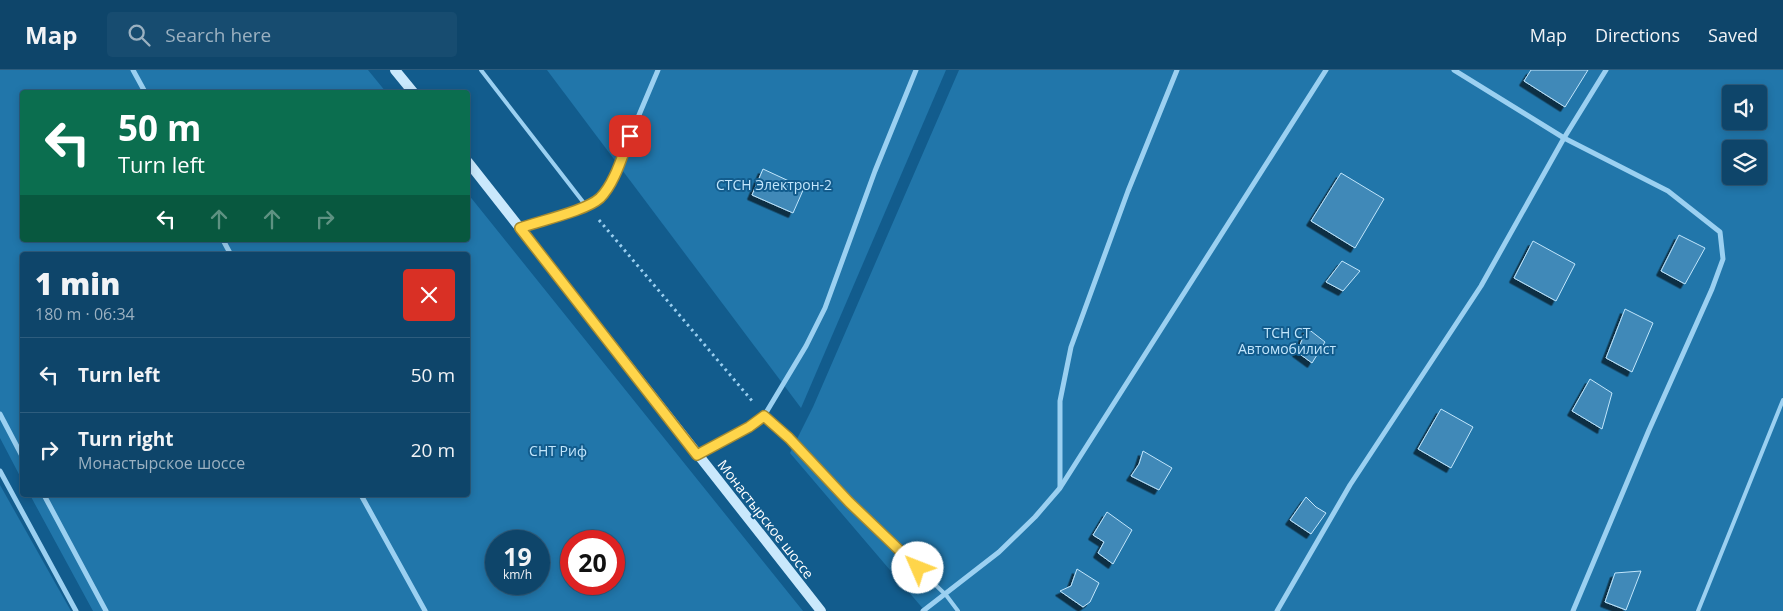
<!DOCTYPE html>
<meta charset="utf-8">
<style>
:root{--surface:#0e456a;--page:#174c70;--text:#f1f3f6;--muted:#9bb1c1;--line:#2e5d7e}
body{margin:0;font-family:"Open Sans",sans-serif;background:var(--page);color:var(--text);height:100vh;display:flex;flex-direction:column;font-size:19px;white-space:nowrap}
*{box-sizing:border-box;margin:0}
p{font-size:16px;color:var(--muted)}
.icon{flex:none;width:28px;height:28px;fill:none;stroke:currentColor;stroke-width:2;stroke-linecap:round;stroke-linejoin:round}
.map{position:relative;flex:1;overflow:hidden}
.sheet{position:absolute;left:20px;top:182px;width:450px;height:245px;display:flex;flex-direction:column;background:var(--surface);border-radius:5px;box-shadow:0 2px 8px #0003,0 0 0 1px var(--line)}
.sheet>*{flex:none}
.guide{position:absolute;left:20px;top:20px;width:450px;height:152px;border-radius:5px;box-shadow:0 2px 8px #0003,0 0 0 1px var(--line);background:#0b6e4f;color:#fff;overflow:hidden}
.controls{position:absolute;left:1722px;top:15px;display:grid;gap:10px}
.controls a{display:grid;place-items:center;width:45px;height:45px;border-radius:5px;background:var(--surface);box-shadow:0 2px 8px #0003,0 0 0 1px var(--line);font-size:25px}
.speed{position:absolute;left:485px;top:460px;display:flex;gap:10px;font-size:25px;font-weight:700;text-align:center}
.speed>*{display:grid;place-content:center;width:65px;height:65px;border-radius:50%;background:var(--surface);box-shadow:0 2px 8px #0003,0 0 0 1px var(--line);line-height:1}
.speed small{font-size:12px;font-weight:400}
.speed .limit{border:8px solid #d22;background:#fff;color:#111}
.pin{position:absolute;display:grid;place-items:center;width:42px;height:42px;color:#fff;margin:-21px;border-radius:10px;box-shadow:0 2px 8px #0006}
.me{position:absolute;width:55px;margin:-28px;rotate:314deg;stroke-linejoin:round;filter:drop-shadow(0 0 4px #0008)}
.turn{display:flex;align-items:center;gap:18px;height:105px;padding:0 15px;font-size:22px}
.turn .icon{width:65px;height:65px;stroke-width:2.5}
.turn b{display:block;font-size:35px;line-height:42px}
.lanes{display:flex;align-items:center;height:48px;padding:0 15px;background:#0003;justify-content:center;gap:25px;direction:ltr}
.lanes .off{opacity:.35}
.round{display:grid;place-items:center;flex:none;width:52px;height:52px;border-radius:5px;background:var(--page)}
.summary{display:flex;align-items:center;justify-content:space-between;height:85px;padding:0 15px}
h1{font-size:30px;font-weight:800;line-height:38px}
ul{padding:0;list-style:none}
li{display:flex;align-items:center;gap:15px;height:75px;padding:0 15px;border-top:1px solid var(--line)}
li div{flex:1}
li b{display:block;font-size:19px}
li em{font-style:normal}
header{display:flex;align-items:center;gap:30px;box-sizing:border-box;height:70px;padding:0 25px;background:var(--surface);border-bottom:1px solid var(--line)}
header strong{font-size:24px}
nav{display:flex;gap:28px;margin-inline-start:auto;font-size:18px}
.search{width:350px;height:45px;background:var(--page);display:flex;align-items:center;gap:12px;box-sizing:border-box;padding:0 18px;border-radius:5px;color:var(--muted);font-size:19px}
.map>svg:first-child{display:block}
</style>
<header>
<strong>Map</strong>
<div class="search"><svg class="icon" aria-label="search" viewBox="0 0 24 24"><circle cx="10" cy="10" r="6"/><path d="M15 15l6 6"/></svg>Search here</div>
<nav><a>Map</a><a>Directions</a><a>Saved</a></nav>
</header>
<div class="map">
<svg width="1783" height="541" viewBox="0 0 1783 541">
<defs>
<filter id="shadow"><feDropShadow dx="-4.5" dy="4.5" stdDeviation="0" flood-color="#0009"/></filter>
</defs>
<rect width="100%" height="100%" fill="#125c8d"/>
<g fill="#2176aa" fill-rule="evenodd">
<path d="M0,0H368L386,22H22V170H468V124L803,541H93L30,425H468V185H22V410L0,368ZM496,471H539V514H496ZM571,471H614V514H571Z"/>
<path d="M547,0H946L801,338Z"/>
<path d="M959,0H1783V541H925L790,383L813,337ZM1731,24H1759V51H1731ZM1731,79H1759V106H1731Z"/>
<path d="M0,415L71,541H0Z"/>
</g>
<g fill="#3f89b8" stroke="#c2e6fc" filter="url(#shadow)">
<path d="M1531,0H1588L1565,37L1524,11Z"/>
<path d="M763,99L804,118L793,143L752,125Z"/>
<path d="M1341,103L1384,129L1355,178L1311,151Z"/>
<path d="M1679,165L1705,178L1685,214L1661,201Z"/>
<path d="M1533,171L1575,194L1556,231L1514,208Z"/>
<path d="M1342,191L1360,201L1343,221L1326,212Z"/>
<path d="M1625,239L1653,253L1632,302L1606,288Z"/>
<path d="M1307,258L1325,272L1312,293L1297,282Z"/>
<path d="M1590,309L1612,323L1602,359L1572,341Z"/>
<path d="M1441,339L1473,357L1451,398L1418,379Z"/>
<path d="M1143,381L1172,398L1159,420L1131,406L1139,394Z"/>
<path d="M1306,427L1316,437L1326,443L1311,464L1290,450Z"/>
<path d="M1107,442L1132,460L1113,494L1098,483L1104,472L1093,465Z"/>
<path d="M1077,499L1099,513L1090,532L1083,537L1060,521L1071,516Z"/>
<path d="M1641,501L1626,540L1605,532L1615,503Z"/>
</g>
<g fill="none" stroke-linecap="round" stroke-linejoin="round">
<path stroke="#9bd0f1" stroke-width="3" stroke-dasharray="2.5 4" stroke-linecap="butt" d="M599,150L753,332"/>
<g stroke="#9bd0f1" stroke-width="4">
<path d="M481,0L587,137"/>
<path d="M764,346L789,369L849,432L946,525L958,541"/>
<path d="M1698,541L1783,330"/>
</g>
<g stroke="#9bd0f1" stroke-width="5">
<path d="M133,0L145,22"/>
<path d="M1454,0L1564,68L1668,121L1720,162L1723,189L1712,219L1649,360L1573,541"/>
<path d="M520,158L587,137L599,129L609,116L658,0"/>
<path d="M223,170L231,185"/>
<path d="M0,344L22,386"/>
<path d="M698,384L749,357L764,346L806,276L825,238L875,101L916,0"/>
<path d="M0,401L76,541"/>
<path d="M1060,417V331L1071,277L1128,121L1177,0"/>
<path d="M44,425L106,541"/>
<path d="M361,425L425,541"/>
<path d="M923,541L999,482L1035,447L1060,418L1326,0"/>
<path d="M1277,541L1350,415L1481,216L1564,68L1606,0"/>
</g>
<g stroke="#c9e8fc" stroke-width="10">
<path d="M395,0L413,22"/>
<path d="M468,92L821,541"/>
</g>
</g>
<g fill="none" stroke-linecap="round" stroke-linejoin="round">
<defs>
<path id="route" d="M630,66C622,86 615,113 600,128C586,141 539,151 520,158L697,385L749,357L764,346L789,368L849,432L918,498"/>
</defs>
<use href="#route" stroke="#a68a30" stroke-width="12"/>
<use href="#route" stroke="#ffd54a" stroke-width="9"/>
</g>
<g text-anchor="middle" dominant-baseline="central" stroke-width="4" stroke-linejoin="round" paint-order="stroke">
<g font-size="14" fill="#c2e6fc" stroke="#125c8d">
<text x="774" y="114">СТСН Электрон-2</text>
<text x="1287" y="262">ТСН СТ<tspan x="1287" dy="16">Автомобилист</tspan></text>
<text x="558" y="380">СНТ Риф</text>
</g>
<g font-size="14" fill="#fff" stroke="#125c8d">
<text transform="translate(766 449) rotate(52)">Монастырское шоссе</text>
</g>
</g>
</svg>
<div class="controls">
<a><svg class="icon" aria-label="sound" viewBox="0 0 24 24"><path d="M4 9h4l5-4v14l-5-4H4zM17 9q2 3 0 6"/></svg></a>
<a><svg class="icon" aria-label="layers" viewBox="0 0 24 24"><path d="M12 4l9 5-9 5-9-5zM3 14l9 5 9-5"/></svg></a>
</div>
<div class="speed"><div>19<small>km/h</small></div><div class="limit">20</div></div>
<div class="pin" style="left:630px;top:66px;background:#d93025"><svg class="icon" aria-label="arrive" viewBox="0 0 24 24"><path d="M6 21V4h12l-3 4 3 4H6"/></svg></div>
<svg class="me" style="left:918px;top:498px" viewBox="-20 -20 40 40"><circle r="19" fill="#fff"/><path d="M0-13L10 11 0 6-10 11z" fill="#ffd54a"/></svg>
<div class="guide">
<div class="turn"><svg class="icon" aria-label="left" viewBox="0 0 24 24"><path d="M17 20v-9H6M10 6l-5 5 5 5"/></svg><div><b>50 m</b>Turn left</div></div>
<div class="lanes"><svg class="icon" aria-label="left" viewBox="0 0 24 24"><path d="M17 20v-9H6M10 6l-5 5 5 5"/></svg><svg class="icon off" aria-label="ahead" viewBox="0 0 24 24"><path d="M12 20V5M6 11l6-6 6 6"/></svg><svg class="icon off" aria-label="ahead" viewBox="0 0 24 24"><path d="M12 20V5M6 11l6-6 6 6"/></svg><svg class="icon off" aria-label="right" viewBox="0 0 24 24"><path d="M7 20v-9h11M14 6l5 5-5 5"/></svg></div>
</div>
<section class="sheet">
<div class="summary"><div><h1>1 min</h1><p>180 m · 06:34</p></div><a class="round" style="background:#d93025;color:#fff"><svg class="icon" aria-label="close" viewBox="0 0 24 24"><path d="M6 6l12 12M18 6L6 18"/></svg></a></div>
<ul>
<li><svg class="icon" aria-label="left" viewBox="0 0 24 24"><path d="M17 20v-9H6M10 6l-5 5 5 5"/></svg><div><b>Turn left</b></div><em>50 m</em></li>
<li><svg class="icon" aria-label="right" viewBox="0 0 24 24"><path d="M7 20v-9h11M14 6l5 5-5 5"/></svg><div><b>Turn right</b><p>Монастырское шоссе</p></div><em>20 m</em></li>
</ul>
</section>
</div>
